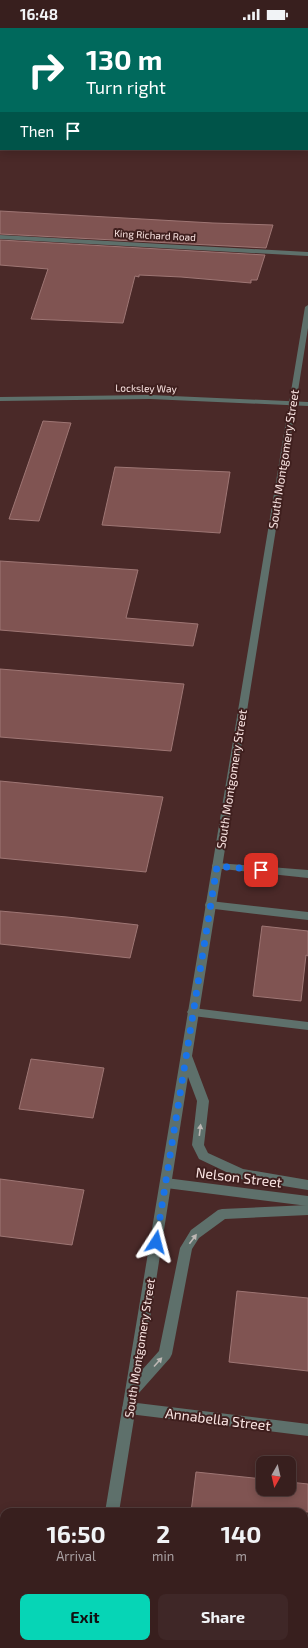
<!DOCTYPE html>
<style>
:root{--surface:#381f1e;--page:#3f2727;--text:#f1f3f6;--muted:#aba2a4;--line:#523d3c;--accent:#06d5b6}
body{margin:0;font-family:"Exo 2",sans-serif;background:var(--page);color:var(--text);height:100vh;display:flex;flex-direction:column;font-size:15px;white-space:nowrap}
*{box-sizing:border-box;margin:0}
p{font-size:13px;color:var(--muted)}
.icon{flex:none;width:22px;height:22px;fill:none;stroke:currentColor;stroke-width:2;stroke-linecap:round;stroke-linejoin:round}
.map{position:relative;flex:1;overflow:hidden}
.drawer{position:absolute;left:0px;top:1480px;width:308px;height:140px;display:flex;flex-direction:column;background:var(--surface);border-radius:12px 12px 0 0;box-shadow:0 2px 10px #0003,0 0 0 1px var(--line)}
.drawer>*{flex:none}
.banner{position:absolute;left:0px;top:0px;width:308px;height:122px;box-shadow:0 2px 10px #0003,0 0 0 1px var(--line);background:#00695c;color:#fff;overflow:hidden}
.needle{width:26px;rotate:188deg}
.tools{position:absolute;left:256px;top:1428px;display:grid;gap:8px}
.tools a{display:grid;place-items:center;width:40px;height:40px;border-radius:8px;background:var(--surface);box-shadow:0 2px 10px #0003,0 0 0 1px var(--line);font-size:20px}
.pin{position:absolute;display:grid;place-items:center;width:34px;height:34px;color:#fff;margin:-17px;border-radius:8px;box-shadow:0 2px 6px #0006}
.me{position:absolute;width:44px;margin:-22px;rotate:9deg;stroke-linejoin:round;filter:drop-shadow(0 0 3px #0008)}
.turn{display:flex;align-items:center;gap:14px;height:84px;padding:0 20px;font-size:18px}
.turn .icon{width:52px;height:52px;stroke-width:2.5}
.turn b{display:block;font-size:28px;line-height:34px}
.then{display:flex;align-items:center;height:38px;padding:0 20px;background:#0003;gap:8px;font-size:15px}
.eta{display:flex;justify-content:space-evenly;align-items:center;height:68px;text-align:center}
.eta b{font-size:24px;font-weight:700;line-height:28px}
.action{display:flex;gap:8px;margin-top:auto;padding:8px 20px}
.action a{flex:1;height:46px;border-radius:8px;background:var(--accent);color:#111;font-size:16px;font-weight:700;line-height:46px;text-align:center}
.action a+a{background:var(--page);color:var(--text)}
.status{display:flex;justify-content:space-between;align-items:center;height:28px;padding:0 20px;background:var(--surface);direction:ltr}
.status svg{height:11px;fill:currentColor}
.map>svg:first-child{display:block}
</style>
<div class="status"><b>16:48</b><svg viewBox="0 0 49 12"><path d="M0 12V9h3v3zM5 12V6h3v6zM10 12V3h3v9zM15 12V0h3v12zM26 1h20v11H26zM47 4h2v5h-2z"/></svg></div>
<div class="map">
<svg width="308" height="1620" viewBox="0 0 308 1620">
<rect width="100%" height="100%" fill="#4a2928"/>
<g fill="#805452" stroke="#9e7674">
<path d="M0,183L213,195L273,197L266,220L0,206Z"/>
<path d="M0,212L265,227L257,252H251V255L181,249L139,247V249L135,248L123,295L31,291L48,241L0,237Z"/>
<path d="M43,393L71,395L39,493L9,491Z"/>
<path d="M115,439L230,444L220,505L102,497Z"/>
<path d="M0,533L138,542L126,590L198,596L193,618L0,602Z"/>
<path d="M0,641L184,656L171,723L0,709Z"/>
<path d="M0,753L163,769L146,844L0,830Z"/>
<path d="M0,883L67,889L138,897L130,930L0,916Z"/>
<path d="M262,898L308,903V928L306,927L301,973L253,968Z"/>
<path d="M31,1031L104,1040L93,1090L19,1081Z"/>
<path d="M0,1151L84,1162L72,1217L0,1208Z"/>
<path d="M237,1263L308,1270V1343L229,1334Z"/>
<path d="M196,1444L263,1451V1461H289V1454L308,1456V1484H191Z"/>
</g>
<g fill="none" stroke-linecap="round" stroke-linejoin="round">
<g fill="#5e706b" fill-rule="evenodd">
<path d="M217,835L308,842V850L213,840L212,838L213,836Z"/>
<path d="M210,873L308,884V892L206,880L205,877L206,874Z"/>
<path d="M193,980L308,994V1002L193,988L189,987L187,984L189,981Z"/>
</g>
<g fill="#5e706b" fill-rule="evenodd">
<rect x="0" y="3" width="1" height="2"/>
<path d="M0,207L308,224V228L0,211Z"/>
<path d="M150,367L308,374V378L150,371L0,373V369Z"/>
<path d="M166,1150L308,1168V1178L166,1160L162,1159L160,1155L162,1151Z"/>
<path d="M129,1374L308,1396V1408L129,1386L124,1384L122,1380L124,1376Z"/>
</g>
<g fill="#5e706b" fill-rule="evenodd">
<path d="M308,277V300L192,1028L209,1073L204,1117L208,1125L243,1141L308,1152V1162L241,1151L199,1131L192,1117L197,1073L188,1049L142,1342L159,1323L180,1220L191,1202L218,1182L222,1181L308,1177V1187L225,1191L199,1210L192,1221L172,1326L170,1330L138,1366L119,1484H105L305,279Z"/>
<path d="M83,1616H99L98,1620H82Z"/>
</g>
</g>
<defs><path id="oneway-solid" d="M-6-.8H1V-3.2L6.5 0L1 3.2V.8H-6Z"/></defs>
<g fill="#bdb7b4">
<use href="#oneway-solid" transform="translate(200 1102) rotate(-83)"/>
<use href="#oneway-solid" transform="translate(193 1211) rotate(-53)"/>
<use href="#oneway-solid" transform="translate(158 1334) rotate(-48)"/>
</g>
<g fill="none" stroke-linecap="round" stroke-linejoin="round">
<path stroke="#1a73e8" stroke-width="7" stroke-dasharray="0 12.6" d="M156,1214L217,838L261,842"/>
</g>
<g text-anchor="middle" dominant-baseline="central" stroke-width="4" stroke-linejoin="round" paint-order="stroke">
<g font-size="10" fill="#fce6e4" stroke="#3f1f1e">
<text transform="translate(155 207) rotate(3)">King Richard Road</text>
<text transform="translate(146 360) rotate(1)">Locksley Way</text>
</g>
<g font-size="12" fill="#fce6e4" stroke="#3f1f1e">
<text transform="translate(283 431) rotate(-81)">South Montgomery Street</text>
<text transform="translate(231 751) rotate(-81)">South Montgomery Street</text>
<text transform="translate(139 1320) rotate(-81)">South Montgomery Street</text>
</g>
<g font-size="14" fill="#fce6e4" stroke="#3f1f1e">
<text transform="translate(239 1149) rotate(7)">Nelson Street</text>
<text transform="translate(218 1391) rotate(7)">Annabella Street</text>
</g>
</g>
</svg>
<div class="tools">
<a><svg class="needle" viewBox="-14 -14 28 28"><path d="M0-13l5 13h-10z" fill="#e53935"/><path d="M0 13l5-13h-10z" fill="#aba2a4"/></svg></a>
</div>
<div class="pin" style="left:261px;top:842px;background:#d93025"><svg class="icon" aria-label="arrive" viewBox="0 0 24 24"><path d="M6 21V4h12l-3 4 3 4H6"/></svg></div>
<svg class="me" style="left:156px;top:1214px" viewBox="-20 -20 40 40"><path d="M0-17L14 15 0 8-14 15z" fill="#1a73e8" stroke="#fff" stroke-width="4"/></svg>
<div class="banner">
<div class="turn"><svg class="icon" aria-label="right" viewBox="0 0 24 24"><path d="M7 20v-9h11M14 6l5 5-5 5"/></svg><div><b>130 m</b>Turn right</div></div>
<div class="then">Then<svg class="icon" aria-label="arrive" viewBox="0 0 24 24"><path d="M6 21V4h12l-3 4 3 4H6"/></svg></div>
</div>
<section class="drawer">
<div class="eta">
<div><b>16:50</b><p>Arrival</p></div>
<div><b>2</b><p>min</p></div>
<div><b>140</b><p>m</p></div>
</div>
<div class="action"><a>Exit</a><a>Share</a></div>
</section>
</div>
